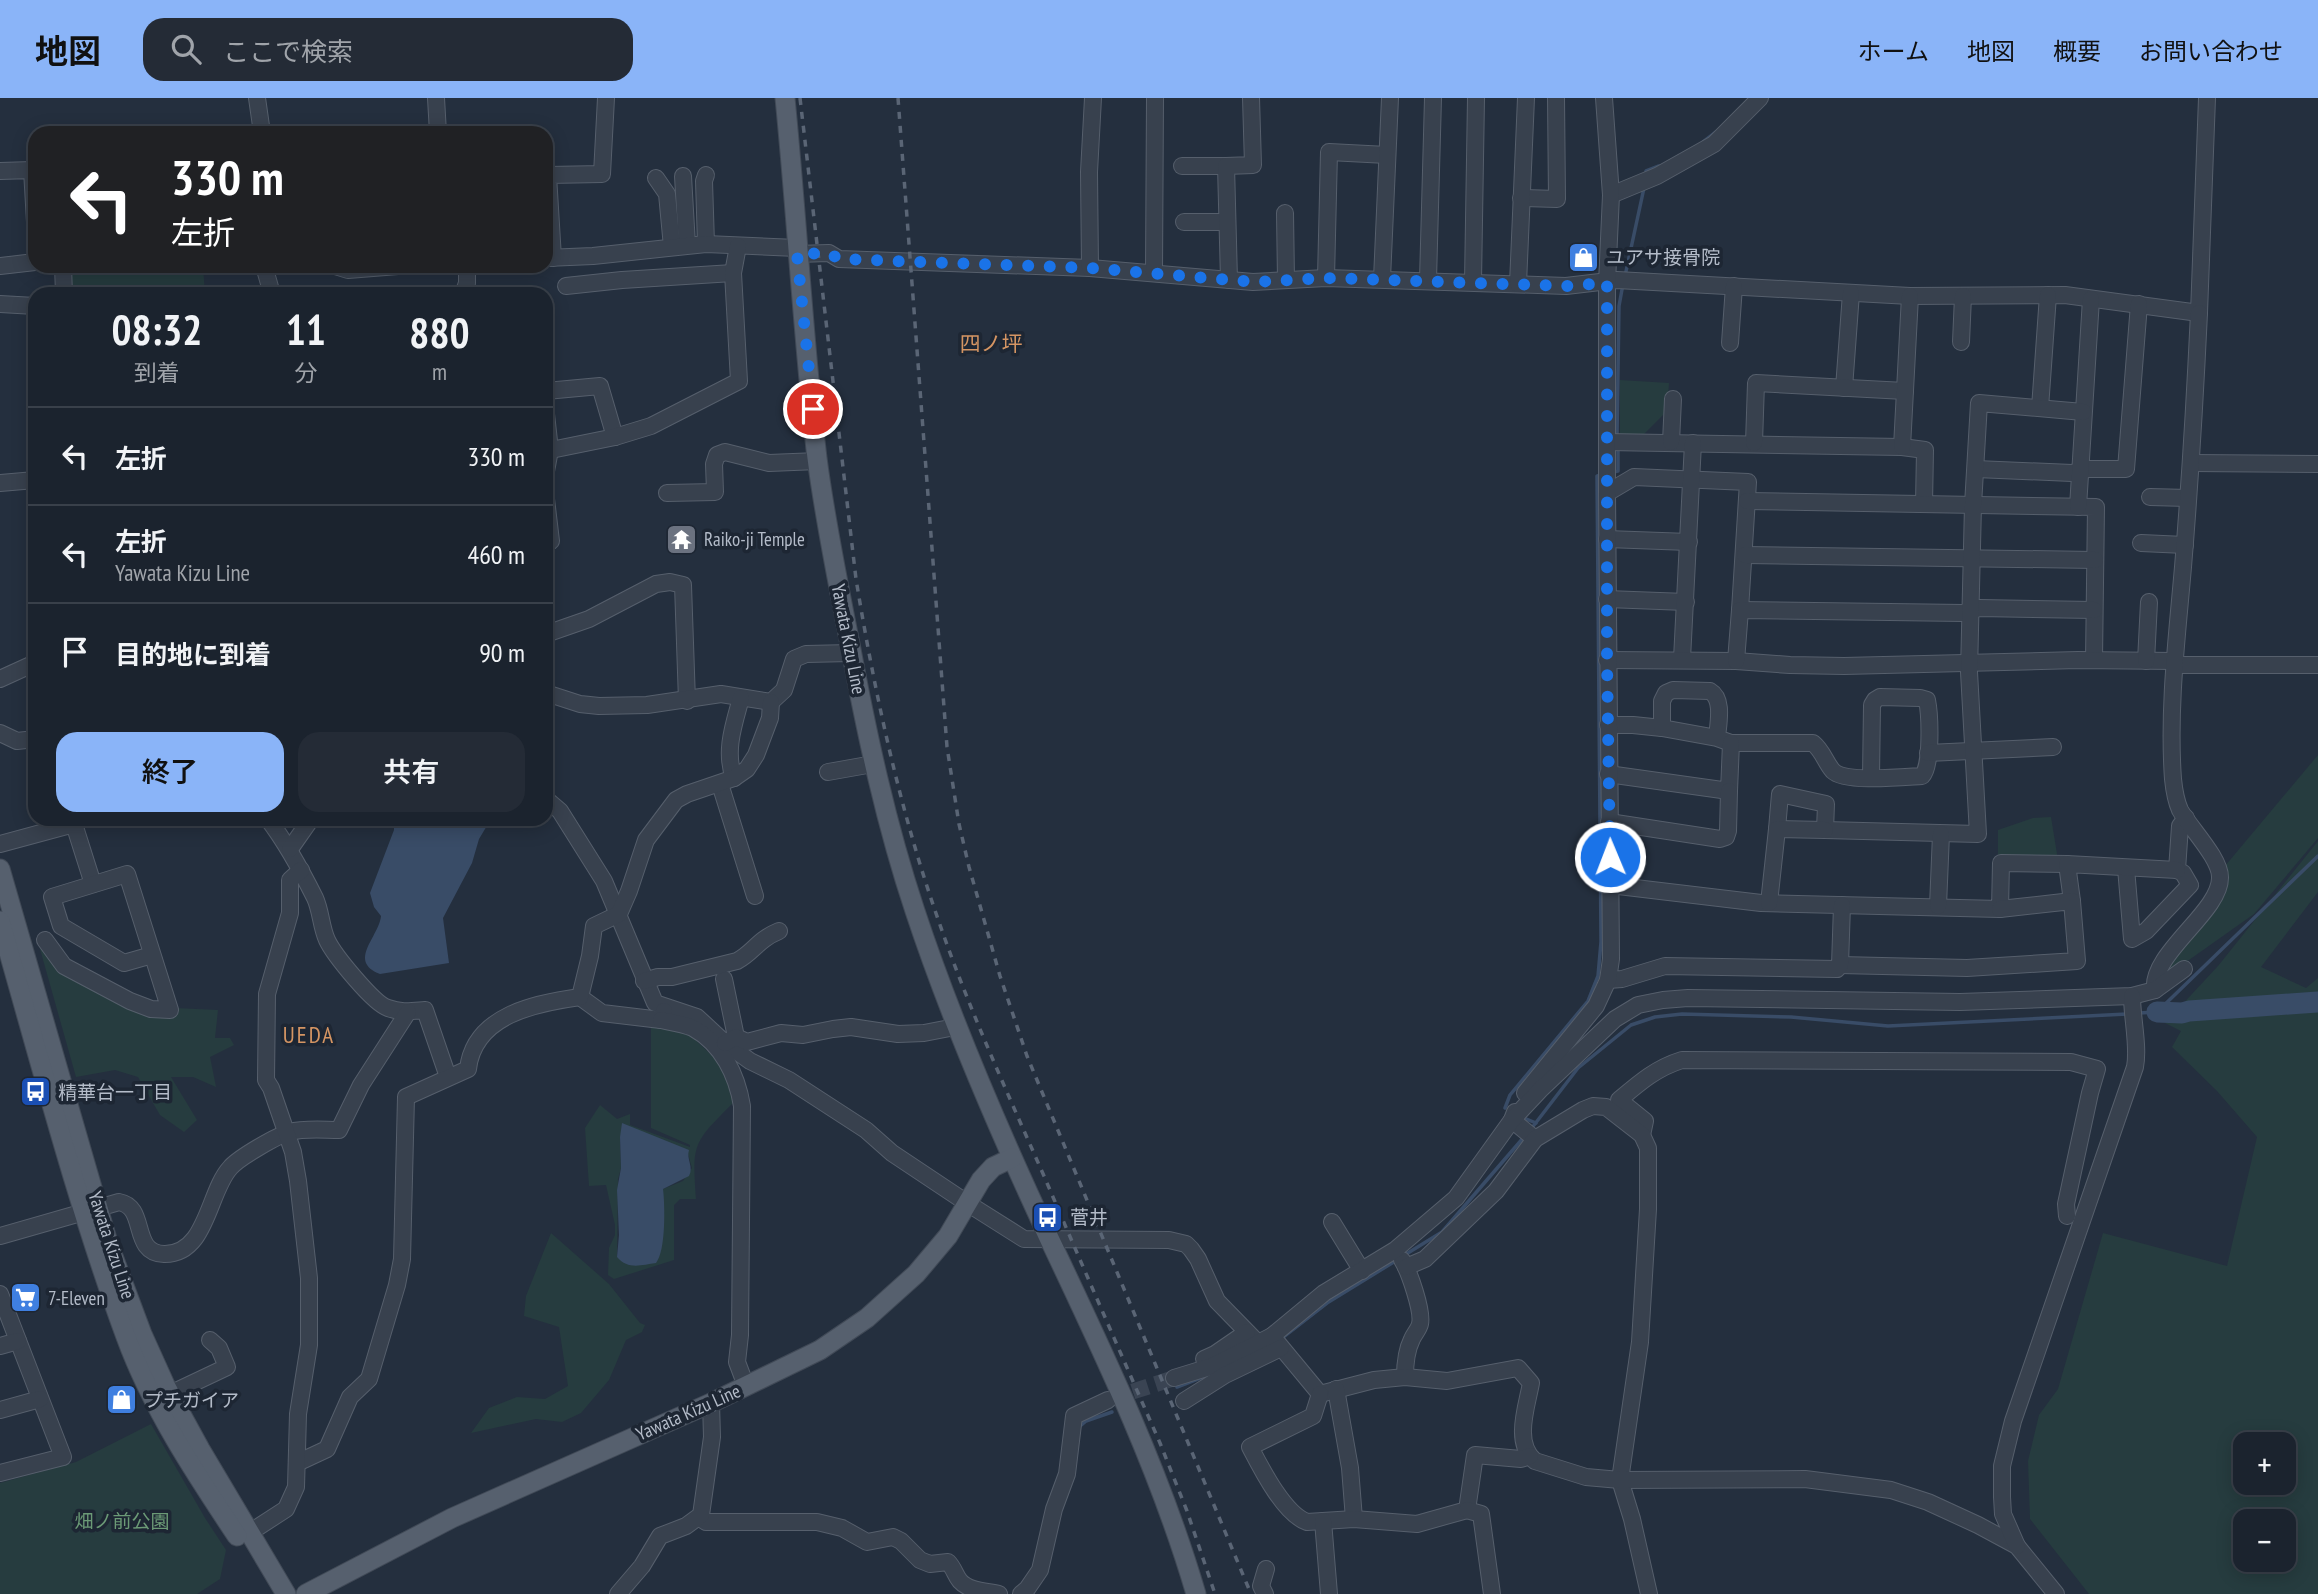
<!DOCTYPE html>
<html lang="ja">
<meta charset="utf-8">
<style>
:root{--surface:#1b232e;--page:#242b36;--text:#f1f3f6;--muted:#a0a4aa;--line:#39404a;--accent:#8ab4f8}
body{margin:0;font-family:"PT Sans Narrow","Noto Sans JP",sans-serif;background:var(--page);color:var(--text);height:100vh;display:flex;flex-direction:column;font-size:26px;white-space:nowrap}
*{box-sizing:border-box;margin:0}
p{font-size:23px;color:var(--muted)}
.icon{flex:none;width:38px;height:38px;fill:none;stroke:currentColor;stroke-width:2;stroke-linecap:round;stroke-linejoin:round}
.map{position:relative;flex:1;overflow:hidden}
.side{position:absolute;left:28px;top:189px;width:525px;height:539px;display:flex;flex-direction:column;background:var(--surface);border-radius:21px;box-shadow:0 4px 18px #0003,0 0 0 2px var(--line)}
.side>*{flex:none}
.hud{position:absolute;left:28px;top:28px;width:525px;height:147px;border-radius:21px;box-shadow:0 4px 18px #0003,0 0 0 2px var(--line);background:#202124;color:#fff;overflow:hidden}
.buttons{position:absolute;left:2233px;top:1334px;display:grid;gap:14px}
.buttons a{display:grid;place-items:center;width:63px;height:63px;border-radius:14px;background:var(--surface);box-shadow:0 4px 18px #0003,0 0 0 2px var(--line);font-size:35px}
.pin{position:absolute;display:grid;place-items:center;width:60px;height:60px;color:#fff;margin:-30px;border:4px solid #fff;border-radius:50%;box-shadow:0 2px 7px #0007}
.me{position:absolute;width:77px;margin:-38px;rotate:359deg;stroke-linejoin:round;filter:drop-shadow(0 0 5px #0008)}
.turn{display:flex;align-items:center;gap:24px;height:147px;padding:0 28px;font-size:32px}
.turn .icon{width:91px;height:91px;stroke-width:2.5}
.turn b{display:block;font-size:49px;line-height:60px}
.eta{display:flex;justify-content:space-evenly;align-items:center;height:119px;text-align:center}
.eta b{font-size:42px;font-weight:600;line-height:49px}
.cta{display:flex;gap:14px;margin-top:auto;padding:14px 28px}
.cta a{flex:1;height:80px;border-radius:21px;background:var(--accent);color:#111;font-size:28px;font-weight:600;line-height:80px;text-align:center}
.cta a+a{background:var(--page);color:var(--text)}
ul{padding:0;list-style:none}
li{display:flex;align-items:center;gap:21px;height:98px;padding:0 28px;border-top:2px solid var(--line)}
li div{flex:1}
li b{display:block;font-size:26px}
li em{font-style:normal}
header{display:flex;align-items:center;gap:42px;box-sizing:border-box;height:98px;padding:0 35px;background:var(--accent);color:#111}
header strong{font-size:33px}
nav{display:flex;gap:38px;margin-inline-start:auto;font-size:24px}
.search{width:490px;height:63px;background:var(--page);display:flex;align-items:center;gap:18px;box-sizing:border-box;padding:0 24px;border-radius:21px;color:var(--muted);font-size:26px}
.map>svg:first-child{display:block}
</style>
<header>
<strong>地図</strong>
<div class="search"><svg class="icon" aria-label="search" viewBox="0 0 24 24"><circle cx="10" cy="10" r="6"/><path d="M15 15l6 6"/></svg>ここで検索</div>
<nav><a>ホーム</a><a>地図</a><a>概要</a><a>お問い合わせ</a></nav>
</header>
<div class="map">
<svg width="2318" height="1496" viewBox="0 0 2318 1496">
<rect width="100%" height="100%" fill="#242f3e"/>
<g fill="#263c3f" fill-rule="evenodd">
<path d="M70,168H203L205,196H69Z"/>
<path d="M1620,282L1669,285L1667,313L1642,338H1620Z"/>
<path d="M2318,657V740L2254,816L2189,862L2166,872L2225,768Z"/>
<path d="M2051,719L2058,762L1998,761V732L2033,720Z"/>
<path d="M2318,743V794L2261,869L2306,890L2318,880V1496H2089L2030,1421L2028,1363L2039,1317L2058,1291L2103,1135L2227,1168L2257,1039L2217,993L2172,949L2181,933L2165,925L2218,868ZM2245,1346H2284V1384H2245ZM2245,1423H2284V1461H2245Z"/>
<path d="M47,847L112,897L175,910L218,912L215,940H230L234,947L210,959L216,989L193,979H171L197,1022L184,1034L160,1017L138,979L115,972L76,979L40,851Z"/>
<path d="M651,926L686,933L725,970L733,1005C693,1045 692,1045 696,1101H680L674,1107V1162L614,1181L608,1177L609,1150L615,1137V1127L606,1087L589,1088L585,1030L600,1007L617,1021L630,1016V1027L690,1049V1047L651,1030ZM620,1039L688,1056L692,1070L683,1083L663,1091L617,1159L618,1081L621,1070Z"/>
<path d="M551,1135L609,1186L640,1225L645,1227L642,1234L626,1242L609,1282L581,1315L562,1324L536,1321L471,1335L489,1310L517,1299L545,1301L568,1288L559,1229L524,1218L526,1198Z"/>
<path d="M151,1326L205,1420L226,1452L220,1481L197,1496H0V1385L76,1364Z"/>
</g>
<g fill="#394c67">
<path d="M394,721H491L479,741L472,765L443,820L449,865L380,876C347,863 379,839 381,818L374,809L370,795L394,732Z"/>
<path d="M622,1025L689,1052C686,1061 694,1069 689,1078L663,1091C665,1107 666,1153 656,1165C641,1167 628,1172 617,1159L619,1137L617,1092L621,1070L620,1039Z"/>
</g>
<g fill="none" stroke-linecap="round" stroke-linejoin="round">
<g stroke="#394c67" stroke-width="3.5">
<path d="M1703,44L1716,34"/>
<path d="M1646,76V73L1659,68"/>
<path d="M1625,178L1644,90"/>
<path d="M1617,339L1619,208L1623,186"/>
<path d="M1613,374L1618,373V350"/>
<path d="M2139,915L2157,914L2318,758"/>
<path d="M1505,1010L1510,997L1588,903L1598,878L1601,844L1597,378L1602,376"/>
<path d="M1524,1020L1536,1025"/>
<path d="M1531,1031L1578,970L1631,927L1655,919L1682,916L1791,919L1888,928L2127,916"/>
<path d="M1403,1158L1442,1134L1524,1039"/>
<path d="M1282,1240L1327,1205L1397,1162"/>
<path d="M1177,1289L1203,1279"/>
<path d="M1079,1329L1086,1323L1112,1314"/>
</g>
<path stroke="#394c67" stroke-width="21" d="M2157,914L2182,915L2189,913L2318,904"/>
<path stroke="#3a4453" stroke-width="16" stroke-dasharray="16 8" stroke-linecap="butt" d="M1110,1301L1174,1280"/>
<defs>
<g id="minor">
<path d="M257,0L262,35"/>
<path d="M436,0L438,35"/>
<path d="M1182,68H1226"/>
<path d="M0,73L32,72L35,124"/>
<path d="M706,77L704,83L706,146"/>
<path d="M683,78L687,147"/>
<path d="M656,80L667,96L672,149"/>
<path d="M1611,97L1657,78L1714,46L1760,0"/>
<path d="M1521,100L1557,101L1556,0"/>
<path d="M1285,115L1286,182"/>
<path d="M1184,124H1227"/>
<path d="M797,156L829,155L839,161L1090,170L1253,184L1326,180L1566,188L1617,182L1910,198L2065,197L2199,215L2207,0"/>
<path d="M546,160L593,158L706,146L797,150"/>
<path d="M553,160L548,77L602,76L606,0"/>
<path d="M0,168L35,164"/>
<path d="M63,168L64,196"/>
<path d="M264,168L272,196"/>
<path d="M335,168L348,172L398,168"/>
<path d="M1090,170L1089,74L1093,0"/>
<path d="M1154,174L1155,0"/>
<path d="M1326,180L1329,54L1387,57"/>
<path d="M1382,181L1390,0"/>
<path d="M1229,182L1226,68L1253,67L1251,0"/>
<path d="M1428,182L1433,0"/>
<path d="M1473,184L1476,0"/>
<path d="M1518,186L1526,0"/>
<path d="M566,188L622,182L733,175"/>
<path d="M463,196L467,185V168"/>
<path d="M0,206L35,208"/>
<path d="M1961,244L1963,198"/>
<path d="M1730,245L1734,188"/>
<path d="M1844,290L1851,195"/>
<path d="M546,293L600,288L615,339"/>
<path d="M2040,310L2048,197"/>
<path d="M546,316L550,352L546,373"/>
<path d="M1607,344L1902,349L1925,352L1924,406"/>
<path d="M1671,344L1673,301"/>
<path d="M1754,345L1756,285L1905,293"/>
<path d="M1902,349L1910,198"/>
<path d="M546,353L615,339L651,328L739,283L733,175L738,148"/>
<path d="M2191,365L2318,366"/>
<path d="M1976,371L2072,375L2088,371H2126L2139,206"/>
<path d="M0,385L35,382"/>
<path d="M667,395L715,394L714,366L717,357L725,354L769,365L818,363"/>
<path d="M1607,395L1634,379L1748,384L1740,512"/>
<path d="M2150,399L2188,400"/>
<path d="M546,401L551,443L546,444"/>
<path d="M1747,403L2096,409L2094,562"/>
<path d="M2078,409L2091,201"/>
<path d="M1607,441L1689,444"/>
<path d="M2141,445L2185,447"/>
<path d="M1745,457L2095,462"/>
<path d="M1607,501L1686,504"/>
<path d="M546,536L589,521L656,486L670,484L683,487L687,603"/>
<path d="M1682,561L1693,345"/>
<path d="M1607,562L1736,563L1790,567L1844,568L2078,562L2175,563"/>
<path d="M1736,563L1740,512L1963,515L1979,510L2094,512"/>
<path d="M2146,563L2149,504"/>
<path d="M2176,567H2318"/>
<path d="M0,581L35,565"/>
<path d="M546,595L580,606L599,608L647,607L721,596L771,604L784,592L794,561L806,556L851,555"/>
<path d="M1608,627H1633L1662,630"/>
<path d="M0,635L17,643L35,641"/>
<path d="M1717,640L1662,630V603L1666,595L1673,592L1710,593C1724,601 1718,626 1717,640L1731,645H1813C1823,653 1825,664 1833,673C1845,685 1904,679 1922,678C1932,668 1930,617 1927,602L1920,600L1880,599L1875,602L1872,607L1871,679"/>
<path d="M1928,655L2053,649"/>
<path d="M828,674L873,666"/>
<path d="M1608,676L1729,693L1731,645"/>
<path d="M734,680C724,653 734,626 741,600"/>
<path d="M720,686L755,798"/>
<path d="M546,701L560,713L604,783L655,905L697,919L725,945L750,963L789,982L866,1032L892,1055L967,1105L1024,1141L1169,1142L1186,1146L1191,1151L1198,1161L1217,1203L1258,1245"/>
<path d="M268,721C287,746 301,772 315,800C321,813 321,829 327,842C334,857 374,906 388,910C401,915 412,913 425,912L448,979"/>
<path d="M1609,724L1720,741L1726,739L1728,733L1729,693"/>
<path d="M1777,731L1780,696L1826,706L1825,732L1978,736L1969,574L1973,407L1979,305L2083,314"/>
<path d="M0,746L74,726L93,786"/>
<path d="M290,751L311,721"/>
<path d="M2126,770L2132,841L2146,833L2190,787L2183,775L2177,772L2180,728L2186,720"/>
<path d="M1610,787L1761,805L2000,811L2001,765L2067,766"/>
<path d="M2072,803L2067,766L2177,772"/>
<path d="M1769,805L1777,731L1825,732"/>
<path d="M1938,808L1941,736"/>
<path d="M45,842L64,868L130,903L151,911L170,912L127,776L52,799L61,828L124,865L152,857"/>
<path d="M1840,867L1967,870L2077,863L2072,803L2000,811"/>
<path d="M724,881L736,939"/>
<path d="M1608,882L1622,881L1665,868L1837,871L1840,867L1842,807"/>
<path d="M644,883L658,879H672L737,863C754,854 757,842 779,833"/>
<path d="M2155,892C2150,856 2220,814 2220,780C2221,761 2190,730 2180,712C2176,703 2174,691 2173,681C2168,611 2177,539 2183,469C2190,384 2195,300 2199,215"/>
<path d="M580,899L602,915L661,922L664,913"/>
<path d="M661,922C671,924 684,926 693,930C722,946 737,977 742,1008L740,1237L737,1264L746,1288"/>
<path d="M725,945L736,939L747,944L781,935L803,937L833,931L851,929L898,936L924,935L955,929"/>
<path d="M1525,995L1596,908L1608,882L1611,861L1607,395V185L1611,97L1604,0"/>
<path d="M1515,1014L1512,1022L1535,1041"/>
<path d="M1642,1037L1645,1023L1619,1002C1639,985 1656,970 1682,962L2071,964L2097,971L2090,995L2066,1106L2067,1118"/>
<path d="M1332,1124L1362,1173"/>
<path d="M0,1138L119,1104C148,1109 130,1155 164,1156C207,1157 208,1094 230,1070C238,1060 278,1037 290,1034C304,1030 324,1032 339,1032L361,987L408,914"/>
<path d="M1402,1162C1409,1173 1423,1213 1420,1226C1419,1231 1414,1236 1412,1241C1406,1253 1405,1266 1405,1279"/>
<path d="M1406,1169L1425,1161L1496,1093L1535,1041L1583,1012L1593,1008L1606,1009L1642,1037L1648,1050V1111L1640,1244L1620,1382L1632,1421L1649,1496"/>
<path d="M0,1196L63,1359L0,1375"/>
<path d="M1272,1238L1320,1296L1374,1282L1405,1279L1447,1283L1518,1270L1531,1285C1527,1308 1513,1345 1535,1363L1586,1379L1620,1382L1805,1381L1891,1392L1928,1404L1978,1427L2017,1448L2056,1496"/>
<path d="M0,1248L18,1243"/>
<path d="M1204,1261L1215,1256L1247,1234"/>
<path d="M1174,1280L1213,1268L1272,1238L1324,1195L1395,1152L1456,1100L1512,1022L1540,992L1615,921L1638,907L1663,902L1688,900L1960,904L2132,898L2155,892L2184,871"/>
<path d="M1336,1291L1350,1370L1354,1421"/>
<path d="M170,1296L227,1269L219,1250L210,1242"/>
<path d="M1320,1296L1313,1318L1250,1349C1261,1370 1284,1416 1307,1424L1354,1421L1417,1426L1467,1412L1475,1357L1521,1361L1530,1358"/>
<path d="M1184,1303L1225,1277L1281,1250"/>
<path d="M0,1312L40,1301"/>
<path d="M297,1365L327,1351L350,1299L369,1281L397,1187L402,1161L406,999L468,971C474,917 536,905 580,899L590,858L594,828L619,816L629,793L646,742L676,702L687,696L734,680L747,671L756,657L770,620L771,604"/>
<path d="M1467,1412L1481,1416L1492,1496"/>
<path d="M700,1420L706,1424H817L842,1430L867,1444L893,1439L901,1443L920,1462L930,1466L948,1464C954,1470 955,1477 960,1483C969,1493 986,1493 999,1496"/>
<path d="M1323,1423L1329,1496"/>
<path d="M249,1435L286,1411L296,1389L298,1316L309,1247V1180L298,1083L293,1054L271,990L266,982L267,896L290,815V782L301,772"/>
<path d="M2017,1448L2003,1416L2002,1399V1368L2013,1323L2135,969C2139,949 2132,920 2132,898"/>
<path d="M618,1496L642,1468L660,1438L686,1428L701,1417L712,1339L711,1305"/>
<path d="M1021,1496L1027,1491L1040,1472L1054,1411L1067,1376L1074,1318L1108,1302"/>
<path d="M1265,1496L1261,1488L1266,1471"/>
</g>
<g id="major">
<path d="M785,0C797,120 803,240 817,360C825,422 838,485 850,546C867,637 886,726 915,813C952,925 999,1033 1049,1140C1104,1256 1160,1373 1196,1496"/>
<path d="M0,771L108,1145L142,1236L165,1287L200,1351L286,1496"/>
<path d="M0,823C40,962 76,1103 126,1239C152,1310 195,1375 237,1438"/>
<path d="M306,1496L452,1420L711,1305L820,1252L867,1220L916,1176L948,1138L981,1082L993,1069L1012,1060"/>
</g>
</defs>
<use href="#minor" stroke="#565f6c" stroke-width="18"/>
<use href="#major" stroke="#414a57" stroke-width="21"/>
<use href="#minor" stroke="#38414e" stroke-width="16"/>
<use href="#major" stroke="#56606e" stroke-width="19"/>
<g stroke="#5a6575" stroke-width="3.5" stroke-dasharray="7 7" stroke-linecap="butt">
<path d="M800,0L856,481C875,597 900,713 939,824C969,911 1007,994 1044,1078C1082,1167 1121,1256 1160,1345L1187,1413L1215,1496"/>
<path d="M898,0L947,649L959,726L969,769L1000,878L1027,958L1251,1496"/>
</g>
</g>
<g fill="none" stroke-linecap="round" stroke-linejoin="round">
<path stroke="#1a73e8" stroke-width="12" stroke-dasharray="0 21.6" d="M813,311L797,156L829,155L839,161L1090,170L1254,184L1326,180L1566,188L1607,185V562L1610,759"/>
</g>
<defs>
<symbol id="shop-square" viewBox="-11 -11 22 22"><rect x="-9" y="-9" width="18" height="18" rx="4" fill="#3f7fe0" stroke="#1d2633"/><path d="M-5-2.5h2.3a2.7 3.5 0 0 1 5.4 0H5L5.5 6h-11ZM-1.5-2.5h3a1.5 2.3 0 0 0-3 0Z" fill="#fff"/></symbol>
<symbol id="temple-square" viewBox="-11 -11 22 22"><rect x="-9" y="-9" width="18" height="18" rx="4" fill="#6b7280" stroke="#1d2633"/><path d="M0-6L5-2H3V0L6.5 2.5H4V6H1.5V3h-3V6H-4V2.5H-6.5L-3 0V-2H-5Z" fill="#fff"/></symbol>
<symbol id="bus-square" viewBox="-11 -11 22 22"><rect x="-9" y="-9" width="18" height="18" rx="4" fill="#1a4fb4" stroke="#1d2633"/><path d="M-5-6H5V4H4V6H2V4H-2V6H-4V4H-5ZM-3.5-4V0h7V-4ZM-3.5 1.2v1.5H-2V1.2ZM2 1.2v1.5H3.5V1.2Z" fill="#fff"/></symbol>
<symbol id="supermarket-square" viewBox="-11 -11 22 22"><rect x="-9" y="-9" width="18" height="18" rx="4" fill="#3f7fe0" stroke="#1d2633"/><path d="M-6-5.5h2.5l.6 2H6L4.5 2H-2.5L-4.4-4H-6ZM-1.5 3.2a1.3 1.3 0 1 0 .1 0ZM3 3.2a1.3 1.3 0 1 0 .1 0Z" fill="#fff"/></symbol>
</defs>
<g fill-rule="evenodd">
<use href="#shop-square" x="1566" y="142" width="35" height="35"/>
<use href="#temple-square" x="664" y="424" width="35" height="35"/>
<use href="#bus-square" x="18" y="976" width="35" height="35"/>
<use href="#bus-square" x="1030" y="1102" width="35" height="35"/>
<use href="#supermarket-square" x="8" y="1182" width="35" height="35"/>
<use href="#shop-square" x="104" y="1284" width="35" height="35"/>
</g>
<g text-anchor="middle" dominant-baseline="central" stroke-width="7" stroke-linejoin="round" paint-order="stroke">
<g font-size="19" fill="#b4bcc9" stroke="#1d2633" text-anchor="start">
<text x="1606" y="159">ユアサ接骨院</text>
<text x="704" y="441">Raiko-ji Temple</text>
<text x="58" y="994">精華台一丁目</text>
<text x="1070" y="1119">菅井</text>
<text x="48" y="1200">7-Eleven</text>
<text x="144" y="1302">プチガイア</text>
</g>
<g font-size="19" fill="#b4bcc9" stroke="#1d2633">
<text transform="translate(849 541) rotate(79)">Yawata Kizu Line</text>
<text transform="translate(112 1147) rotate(72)">Yawata Kizu Line</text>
<text transform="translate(688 1314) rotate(-24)">Yawata Kizu Line</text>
</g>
<g font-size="19" fill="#6b9a76" stroke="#1d2633">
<text x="122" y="1423">畑ノ前公園</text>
</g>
<g font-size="21" fill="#d59563" stroke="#1d2633">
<text x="991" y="245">四ノ坪</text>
</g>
<g font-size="23" letter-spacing="2" fill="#d59563" stroke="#1d2633">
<text x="309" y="936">UEDA</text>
</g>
</g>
</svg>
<div class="buttons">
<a>+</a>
<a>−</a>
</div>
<div class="pin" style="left:813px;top:311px;background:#d93025"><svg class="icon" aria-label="arrive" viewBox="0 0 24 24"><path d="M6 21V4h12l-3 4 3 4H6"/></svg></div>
<svg class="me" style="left:1610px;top:759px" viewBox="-20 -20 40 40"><circle r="17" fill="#1a73e8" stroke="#fff" stroke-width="3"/><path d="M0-11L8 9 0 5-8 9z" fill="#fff"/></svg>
<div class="hud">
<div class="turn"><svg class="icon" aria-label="left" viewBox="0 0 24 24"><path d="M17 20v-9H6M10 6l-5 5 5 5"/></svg><div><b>330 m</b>左折</div></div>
</div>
<section class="side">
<div class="eta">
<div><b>08:32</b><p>到着</p></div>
<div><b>11</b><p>分</p></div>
<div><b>880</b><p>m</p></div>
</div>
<ul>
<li><svg class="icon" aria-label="left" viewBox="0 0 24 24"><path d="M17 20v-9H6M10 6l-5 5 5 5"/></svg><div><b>左折</b></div><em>330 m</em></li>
<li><svg class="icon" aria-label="left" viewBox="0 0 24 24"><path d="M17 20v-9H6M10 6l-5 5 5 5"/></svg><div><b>左折</b><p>Yawata Kizu Line</p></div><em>460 m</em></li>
<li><svg class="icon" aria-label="arrive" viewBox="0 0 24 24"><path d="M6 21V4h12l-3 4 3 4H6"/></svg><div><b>目的地に到着</b></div><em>90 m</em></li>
</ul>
<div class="cta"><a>終了</a><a>共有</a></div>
</section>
</div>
